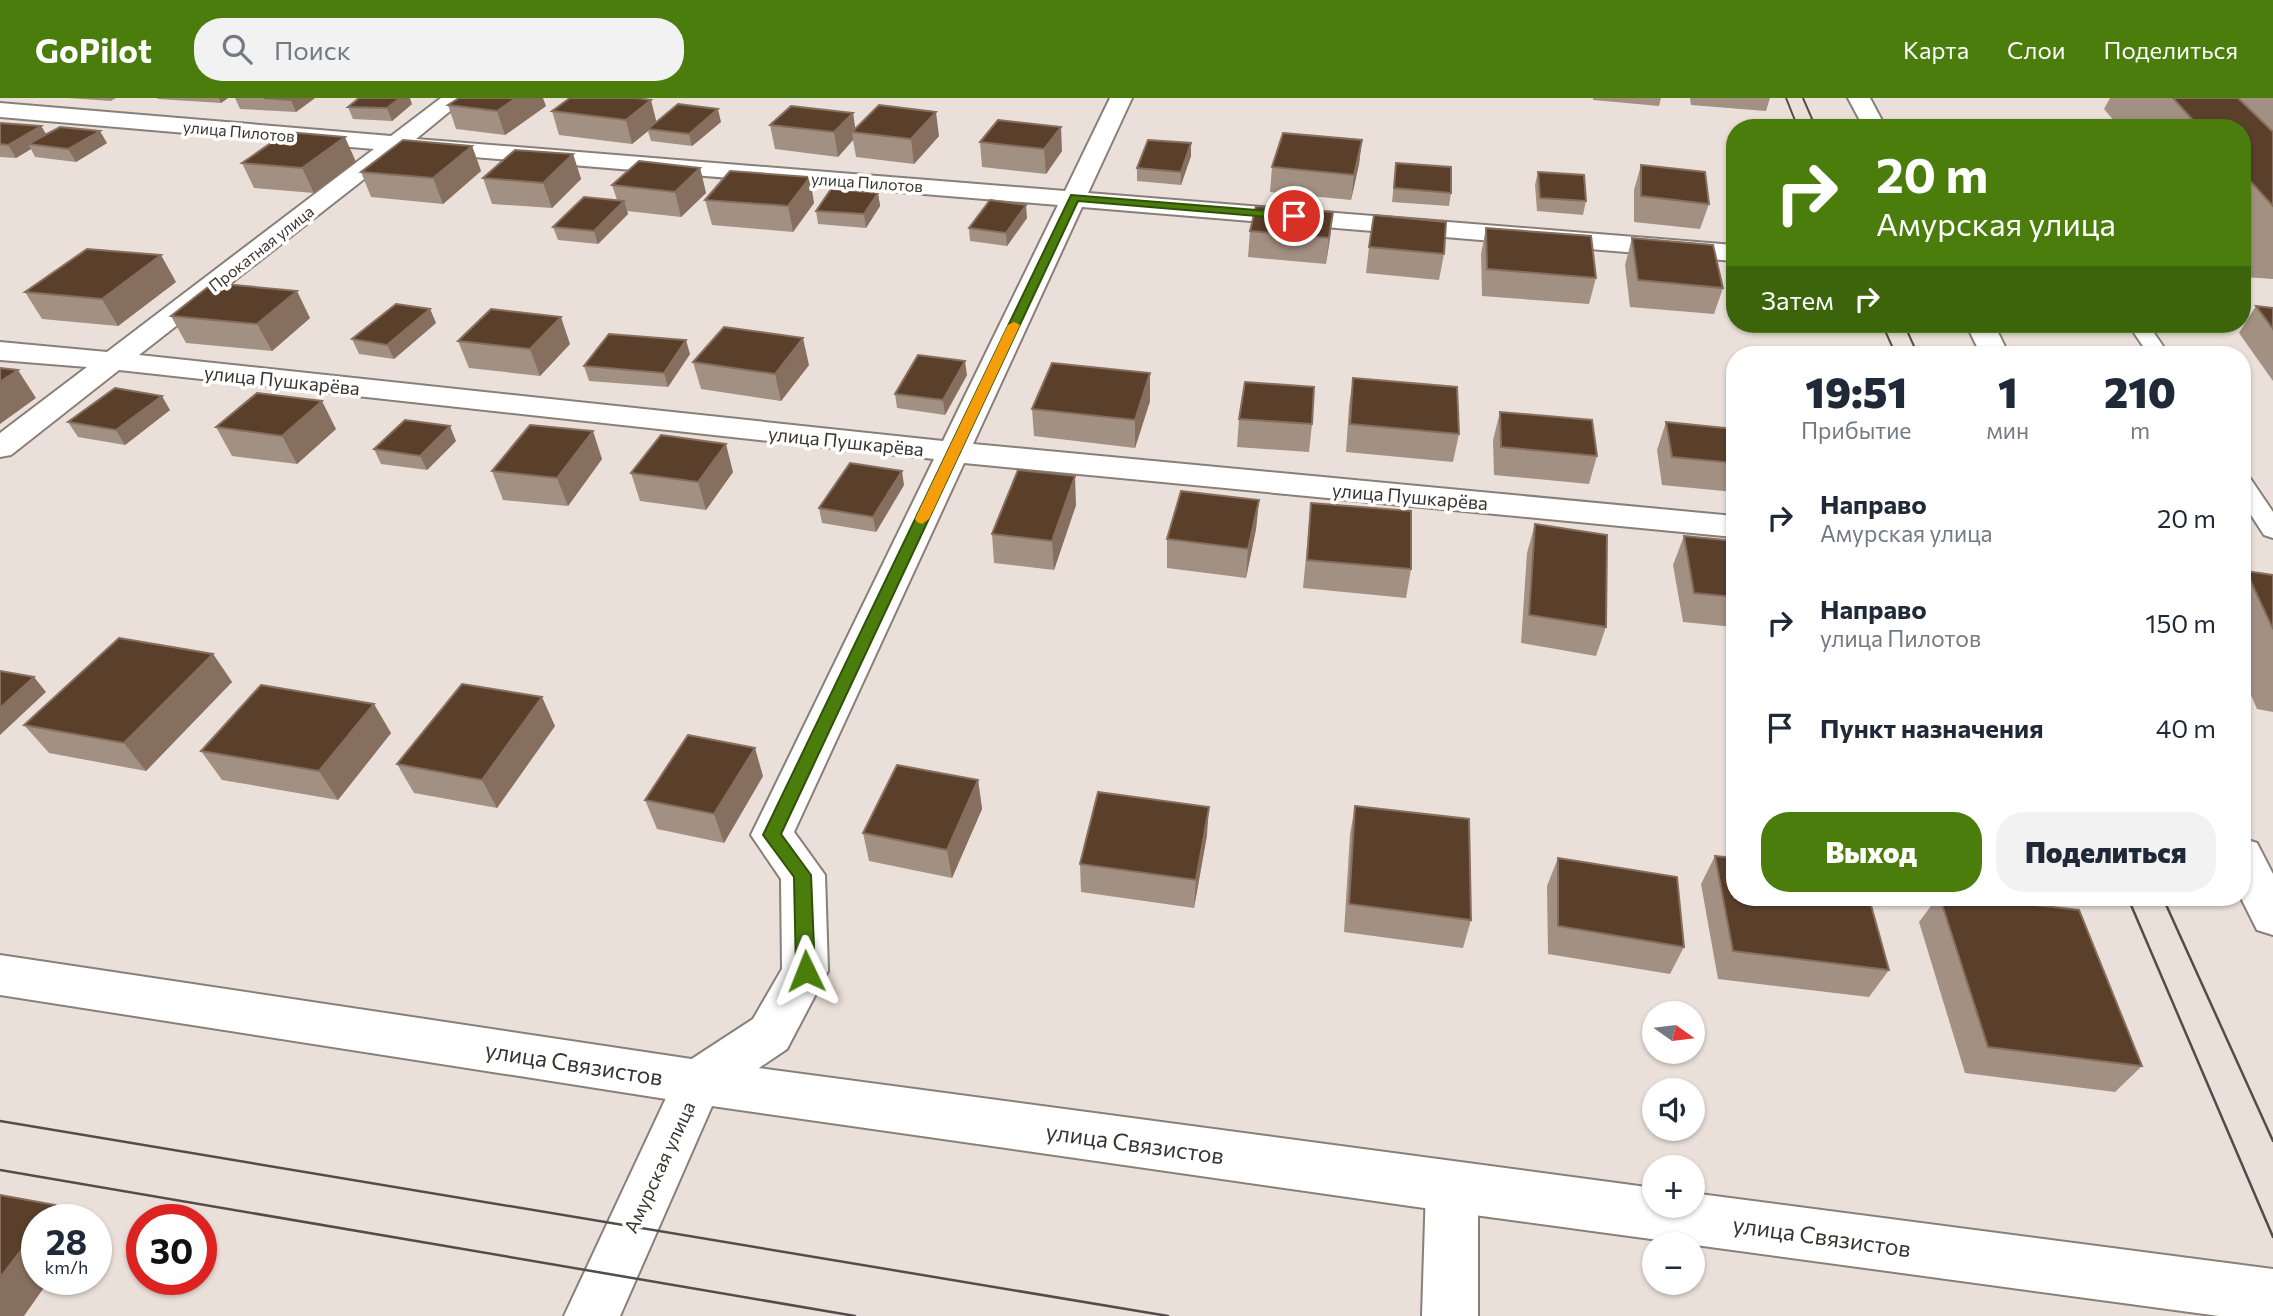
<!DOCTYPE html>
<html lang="ru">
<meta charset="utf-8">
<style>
:root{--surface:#fff;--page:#f2f2f3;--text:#1f2937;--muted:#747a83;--accent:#4b7d0d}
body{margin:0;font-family:Commissioner,sans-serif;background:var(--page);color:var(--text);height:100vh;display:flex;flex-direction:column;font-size:26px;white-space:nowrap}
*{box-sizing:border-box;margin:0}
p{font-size:23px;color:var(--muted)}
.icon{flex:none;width:38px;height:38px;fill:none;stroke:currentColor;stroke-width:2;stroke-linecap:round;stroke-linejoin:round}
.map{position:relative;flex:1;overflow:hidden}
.panel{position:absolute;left:1726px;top:248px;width:525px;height:560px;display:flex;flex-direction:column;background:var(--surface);border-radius:28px;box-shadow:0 2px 5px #0004}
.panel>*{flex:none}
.banner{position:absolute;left:1726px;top:21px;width:525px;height:214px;border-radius:28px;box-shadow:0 2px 5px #0004;background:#4b7d0d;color:#fff;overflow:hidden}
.needle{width:46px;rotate:104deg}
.fabs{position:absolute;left:1642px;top:903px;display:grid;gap:14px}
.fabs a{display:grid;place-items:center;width:63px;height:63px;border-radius:50%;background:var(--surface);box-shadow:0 2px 5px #0004;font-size:35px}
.speed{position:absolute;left:21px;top:1106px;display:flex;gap:14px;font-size:35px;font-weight:700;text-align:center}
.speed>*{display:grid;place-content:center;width:91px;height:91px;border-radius:50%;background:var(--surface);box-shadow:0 2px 5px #0004;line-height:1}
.speed small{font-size:18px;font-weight:400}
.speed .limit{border:10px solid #d22;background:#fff;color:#111}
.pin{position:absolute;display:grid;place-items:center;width:60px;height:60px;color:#fff;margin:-30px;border:4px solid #fff;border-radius:50%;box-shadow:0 2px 7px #0007}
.me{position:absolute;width:77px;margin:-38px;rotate:358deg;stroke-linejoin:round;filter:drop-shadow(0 0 5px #0008)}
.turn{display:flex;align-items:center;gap:24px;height:147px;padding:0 35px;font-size:32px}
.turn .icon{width:91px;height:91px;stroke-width:2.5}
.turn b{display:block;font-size:49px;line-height:60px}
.then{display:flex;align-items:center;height:66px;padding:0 35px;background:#0003;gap:14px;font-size:26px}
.eta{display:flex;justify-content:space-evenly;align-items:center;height:119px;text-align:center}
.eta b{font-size:42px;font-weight:800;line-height:49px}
.button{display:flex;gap:14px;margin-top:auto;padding:14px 35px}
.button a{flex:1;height:80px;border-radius:28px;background:var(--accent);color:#fff;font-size:28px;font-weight:800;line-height:80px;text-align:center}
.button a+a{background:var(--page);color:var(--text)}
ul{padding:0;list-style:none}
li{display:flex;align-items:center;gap:21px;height:105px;padding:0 35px}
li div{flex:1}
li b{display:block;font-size:26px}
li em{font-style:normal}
header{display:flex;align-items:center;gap:42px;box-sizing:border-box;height:98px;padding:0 35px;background:var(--accent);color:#fff}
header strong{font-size:33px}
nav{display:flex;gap:38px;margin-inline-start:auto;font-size:24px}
.search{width:490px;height:63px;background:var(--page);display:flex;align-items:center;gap:18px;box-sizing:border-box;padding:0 24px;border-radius:28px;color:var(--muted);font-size:26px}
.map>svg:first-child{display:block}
</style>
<header>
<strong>GoPilot</strong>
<div class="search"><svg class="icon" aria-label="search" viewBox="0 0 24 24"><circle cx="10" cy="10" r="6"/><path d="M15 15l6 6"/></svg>Поиск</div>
<nav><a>Карта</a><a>Слои</a><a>Поделиться</a></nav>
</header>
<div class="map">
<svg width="2273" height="1218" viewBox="0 0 2273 1218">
<rect width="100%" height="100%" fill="#ebe0d9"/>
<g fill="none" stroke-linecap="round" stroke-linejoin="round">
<defs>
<g id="lane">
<path d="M2128,226H2148L2169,257H2149Z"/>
<path d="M2242,378L2250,380L2273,414V440L2264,437L2242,403Z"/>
</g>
<g id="street">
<path d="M441,0H466L416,41L1065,93L1110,0H1132L1088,95L1734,147V163L1082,109L973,346L1734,418V439L964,365L794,734L825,777L828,873L787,951L716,999L620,1218H564L681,968L753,921L782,871L781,781L751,737L934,361L119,272L11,357L0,359V335L87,269L0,262V244L107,254L374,51L0,19V5L391,38ZM400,53L1058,107L943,343L139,257Z"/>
<path d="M1452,1064L1470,1071L1478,1089V1218H1422L1426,1089L1434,1071Z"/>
</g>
<g id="secondary">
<path d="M1848,0H1870L1886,30H1864Z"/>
<path d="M1966,226H1994L2009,257H1981Z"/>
<path d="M2242,740L2257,745L2273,776V837L2257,832L2241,800Z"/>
<path d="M0,857L698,962L1654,1090V1108H1692V1095L2273,1171V1218H2219L1452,1114L698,1006L0,897Z"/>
</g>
</defs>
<use href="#lane" stroke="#887f78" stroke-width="4"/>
<use href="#street" stroke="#887f78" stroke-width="4"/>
<use href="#secondary" stroke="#887f78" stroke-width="4"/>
<use href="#lane" fill="#fff" fill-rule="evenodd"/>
<use href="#street" fill="#fff" fill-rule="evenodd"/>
<use href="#secondary" fill="#fff" fill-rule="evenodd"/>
<g stroke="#524d49" stroke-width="2">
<path d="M1786,0L1798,30"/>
<path d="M1803,0L1816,30"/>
<path d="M1882,226L1896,257"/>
<path d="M1904,226L1918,257"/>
</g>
<g stroke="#524d49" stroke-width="2.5">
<path d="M2128,800L2273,1139"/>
<path d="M2163,800L2273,1043"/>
<path d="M0,1023L1168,1218"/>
<path d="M0,1072L855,1218"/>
</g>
</g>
<g fill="#a29082">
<path d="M68,0H116L111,3Z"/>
<path d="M157,0H228L221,5L158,1Z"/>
<path d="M235,0H315L296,14L240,11Z"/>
<path d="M1593,0H1661L1659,8L1593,2Z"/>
<path d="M1690,0H1770L1766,13L1691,7Z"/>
<path d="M2110,0H2273V181L2244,179L2242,177V30H2120L2104,11Z"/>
<path d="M412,6L392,23L353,21L348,9Z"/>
<path d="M448,7L546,8L505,37L456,31Z"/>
<path d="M552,13L657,23L721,24L692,48L651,43L648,33L632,46L559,37Z"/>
<path d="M853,15L855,32L939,38L914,66L856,59L853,42L838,59L775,51L770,27Z"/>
<path d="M0,25L41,28L46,36L107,45L76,64L35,59L31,51L16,60L0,59Z"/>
<path d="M1362,42L1359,66L1351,102L1270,94L1272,69Z"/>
<path d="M980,44L1062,53L1046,76L982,69Z"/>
<path d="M472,48L481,73L443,106L371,99L361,74Z"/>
<path d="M573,56L581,81L552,110L492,106L483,80Z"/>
<path d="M1191,58L1181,87L1137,83V70Z"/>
<path d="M356,64L314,95L254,90L242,65Z"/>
<path d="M1396,65L1451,95L1449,108L1392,104Z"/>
<path d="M1641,67L1709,106L1700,131L1634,124V92Z"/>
<path d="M700,70L706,95L681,119L627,113L628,116L598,146L558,142L553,129L617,102L612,87Z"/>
<path d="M1538,74L1586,103L1583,117L1537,113L1535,87Z"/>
<path d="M878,95L880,108L866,130L818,126L816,113Z"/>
<path d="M705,102L814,105L793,134L712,127Z"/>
<path d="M1027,120L1007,148L970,143L969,130Z"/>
<path d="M1486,130L1596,180L1589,206L1482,198L1481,156Z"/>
<path d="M1250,133L1330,140L1326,166L1248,159Z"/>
<path d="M1632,140L1723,190L1714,216L1630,209L1625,167Z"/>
<path d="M1369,149L1444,156L1439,182L1366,175Z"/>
<path d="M176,184L118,228L42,221L25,194Z"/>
<path d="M2256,208L2273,210V283L2239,235Z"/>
<path d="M430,211L436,225L394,261L359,256L352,241Z"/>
<path d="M171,218L310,220L272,253L186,245Z"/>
<path d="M1835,226H1861L1860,228Z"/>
<path d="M458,243L570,246L540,278L469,270Z"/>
<path d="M690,256L668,289L589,283L584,268Z"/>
<path d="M693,264L809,267L781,303L701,291Z"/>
<path d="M1150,275V303L1135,350L1034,338L1032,311Z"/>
<path d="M967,277L945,317L897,310L895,296Z"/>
<path d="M1353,280L1459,336L1453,364L1346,354L1349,308Z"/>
<path d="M170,312L125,347L78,339L68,324Z"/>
<path d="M1500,314L1597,358L1589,386L1494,377L1493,342Z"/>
<path d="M1239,321L1312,326L1309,354L1237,349Z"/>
<path d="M1666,324L1734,331V394L1662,387L1657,352Z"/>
<path d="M216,329L336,331L297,366L232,358Z"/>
<path d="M456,343L427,372L381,366L374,351Z"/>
<path d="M602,361L568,408L503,402L492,373Z"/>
<path d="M733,374L706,412L640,403L631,375Z"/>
<path d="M904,387L876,434L822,425L819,410Z"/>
<path d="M1259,402L1256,431L1246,480L1167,470V441Z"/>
<path d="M1311,405L1411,471L1406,500L1303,490Z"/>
<path d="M1076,407L1054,472L994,465L992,436Z"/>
<path d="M1535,426L1606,529L1596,558L1521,545L1527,455Z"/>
<path d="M1684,438L1734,443V529L1683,524L1673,467Z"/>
<path d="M2246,473L2273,477V614L2257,611L2242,576V479Z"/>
<path d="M213,556L232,584L146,673L49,655L24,627Z"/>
<path d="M555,628L497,710L414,695L397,666Z"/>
<path d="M391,635L338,702L222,682L201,653Z"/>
<path d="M763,678L724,745L657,731L645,702Z"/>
<path d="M978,682L982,711L952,780L869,763L863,735Z"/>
<path d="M1355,708L1471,822L1463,850L1344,834L1350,736Z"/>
<path d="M1207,737L1194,810L1081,794L1080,766Z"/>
<path d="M1715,758L1889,872L1869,899L1718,881L1701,786Z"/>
<path d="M1558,760L1684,849L1670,876L1548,856L1547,788Z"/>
<path d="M1937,800H1972L2142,968L2115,994L1965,975L1919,824Z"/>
</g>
<g fill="#866f5f">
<path d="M219,0H228L221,5Z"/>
<path d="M293,0H315L296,14L291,2Z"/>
<path d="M400,0H410L412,6L392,23L387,10Z"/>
<path d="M516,0H543L546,8L505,37L497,13Z"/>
<path d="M651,2L657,26L648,31V33L632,46L626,22Z"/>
<path d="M718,11L721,24L692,48L689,36Z"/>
<path d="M936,14L939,38L914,66L911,41Z"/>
<path d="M853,15L856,35L852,34L853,42L838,59L834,34Z"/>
<path d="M41,28L49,41L28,46L31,51L16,60L8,47Z"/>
<path d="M1061,29L1062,53L1046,76L1044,51Z"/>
<path d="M100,33L107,45L76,64L68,51Z"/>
<path d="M345,39L356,64L314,95L302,70Z"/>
<path d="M1362,42L1359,66L1351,102L1354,77Z"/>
<path d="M1191,45V58L1181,87V74Z"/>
<path d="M472,48L481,73L443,106L433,80Z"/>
<path d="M573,56L581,81L552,110L543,85Z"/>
<path d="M700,70L706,95L681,119L675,94Z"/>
<path d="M810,79L814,105L793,134L788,108Z"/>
<path d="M878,95L880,108L866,130L864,116Z"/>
<path d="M624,103L628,116L598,146L594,133Z"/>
<path d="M1026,107L1027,120L1007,148L1006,135Z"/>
<path d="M1333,114L1330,140L1326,166L1329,140Z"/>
<path d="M161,157L176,184L118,228L102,201Z"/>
<path d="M297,193L310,220L272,253L257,226Z"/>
<path d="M430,211L436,225L394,261L387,247Z"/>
<path d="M561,219L570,246L540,278L530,251Z"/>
<path d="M803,240L809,267L781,303L775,276Z"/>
<path d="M686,242L690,256L668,289L664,275Z"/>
<path d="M965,263L967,277L945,317L943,302Z"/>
<path d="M18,272L36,300L0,326V284Z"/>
<path d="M1150,275V303L1135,350V322Z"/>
<path d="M162,298L170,312L125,347L116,332Z"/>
<path d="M322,303L336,331L297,366L282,338Z"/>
<path d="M450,328L456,343L427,372L420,358Z"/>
<path d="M593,333L602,361L568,408L557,380Z"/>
<path d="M726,346L733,374L706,412L698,384Z"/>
<path d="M902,373L904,387L876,434L873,419Z"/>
<path d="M1075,378L1076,407L1054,472L1052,443Z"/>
<path d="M1259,402L1256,431L1246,480L1248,451Z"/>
<path d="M213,556L232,584L146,673L124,645Z"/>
<path d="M34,579L46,594L0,637V610Z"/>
<path d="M542,599L555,628L497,710L482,682Z"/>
<path d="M374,606L391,635L338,702L319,673Z"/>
<path d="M755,650L763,678L724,745L714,716Z"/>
<path d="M978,682L982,711L952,780L947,752Z"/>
<path d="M1209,709L1207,737L1194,810L1196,782Z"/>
<path d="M55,1107L74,1122H44Z"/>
<path d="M37,1131V1181H50L24,1218H0V1180Z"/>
</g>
<g fill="#5a3f2b" stroke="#866f5f" stroke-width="2">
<path d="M264,0H293L291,2Z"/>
<path d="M359,0H400L387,10L348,9Z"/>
<path d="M459,0H516L497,13L448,7Z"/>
<path d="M570,0H635L651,2L626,22L552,13Z"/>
<path d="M2173,0H2238L2273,34V108L2242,74V30H2200Z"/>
<path d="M678,6L718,11L689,36L648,31Z"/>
<path d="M879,7L936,14L911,41L852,34Z"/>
<path d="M791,8L853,15L834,34L770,27Z"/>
<path d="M998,22L1061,29L1044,51L980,44Z"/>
<path d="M0,25L41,28L8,47L0,46Z"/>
<path d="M60,29L100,33L68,51L28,46Z"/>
<path d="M287,34L345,39L302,70L242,65Z"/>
<path d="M1283,35L1362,42L1354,77L1272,69Z"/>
<path d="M403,42L472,48L433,80L361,74Z"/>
<path d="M1148,42L1191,45L1181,74L1137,70Z"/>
<path d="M515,52L573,56L543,85L483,80Z"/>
<path d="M639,63L700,70L675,94L612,87Z"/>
<path d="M1396,65L1451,69V95L1394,90Z"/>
<path d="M1641,67L1705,74L1709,106L1641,98Z"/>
<path d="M730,73L810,79L788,108L705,102Z"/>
<path d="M1538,74L1584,77L1586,103L1540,100Z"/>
<path d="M831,91L878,95L864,116L816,113Z"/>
<path d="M584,99L624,103L594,133L553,129Z"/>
<path d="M990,102L1026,107L1006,135L969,130Z"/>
<path d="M1256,108L1333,114L1329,140L1250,133Z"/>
<path d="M1374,117L1446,124L1444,156L1369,149Z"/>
<path d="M1486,130L1591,138L1596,180L1487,171Z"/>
<path d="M1632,140L1713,147L1723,190L1638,182Z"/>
<path d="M87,151L161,157L102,201L25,194Z"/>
<path d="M213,185L297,193L257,226L171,218Z"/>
<path d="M396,206L430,211L387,247L352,241Z"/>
<path d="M2256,208L2273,210V231Z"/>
<path d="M491,211L561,219L530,251L458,243Z"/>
<path d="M724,229L803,240L775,276L693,264Z"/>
<path d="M609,236L686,242L664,275L584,268Z"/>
<path d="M918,257L965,263L943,302L895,296Z"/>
<path d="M1052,265L1150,275L1135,322L1032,311Z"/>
<path d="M0,270L18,272L0,284Z"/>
<path d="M1353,280L1457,289L1459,336L1350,326Z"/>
<path d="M1245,284L1314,289L1312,326L1239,321Z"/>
<path d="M115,290L162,298L116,332L68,324Z"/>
<path d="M257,295L322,303L282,338L216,329Z"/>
<path d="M1500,314L1592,322L1597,358L1501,349Z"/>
<path d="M405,322L450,328L420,358L374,351Z"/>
<path d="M1666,324L1734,331V365L1672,359Z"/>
<path d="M530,327L593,333L557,380L492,373Z"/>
<path d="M661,337L726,346L698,384L631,375Z"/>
<path d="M850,365L902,373L873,419L819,410Z"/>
<path d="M1018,372L1075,378L1052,443L992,436Z"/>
<path d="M1181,393L1259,402L1248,451L1167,441Z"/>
<path d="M1311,405L1411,413V471L1307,462Z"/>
<path d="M1535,426L1607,437L1606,529L1529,517Z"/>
<path d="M1684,438L1734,443V499L1694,495Z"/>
<path d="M2246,473L2273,477V531Z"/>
<path d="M119,540L213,556L124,645L24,627Z"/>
<path d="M0,573L34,579L0,610Z"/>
<path d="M462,586L542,599L482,682L397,666Z"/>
<path d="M261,587L374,606L319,673L201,653Z"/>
<path d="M688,637L755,650L714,716L645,702Z"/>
<path d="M897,667L978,682L947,752L863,735Z"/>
<path d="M1098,694L1209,709L1196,782L1080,766Z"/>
<path d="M1355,708L1469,721L1471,822L1349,806Z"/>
<path d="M1715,758L1734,760V800H1869L1889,872L1733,853Z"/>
<path d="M1558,760L1677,779L1684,849L1558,828Z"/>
<path d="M1940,800H1972L2079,812L2142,968L1988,949Z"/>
<path d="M0,1097L55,1107L44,1122H37V1131L0,1180Z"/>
</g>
<path fill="#4b7d0d" stroke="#315108" stroke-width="2" d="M1071,97L1294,115L1299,118L1294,121L1078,103L781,736L811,777L815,873L812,879L806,882L799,879L796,873L794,779L763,737Z"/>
<path fill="#f59e0b" d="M1014,224L1020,227L929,421L922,426L917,424L915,421L1008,227Z"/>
<g text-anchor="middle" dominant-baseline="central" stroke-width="7" stroke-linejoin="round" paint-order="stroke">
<g font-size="16" fill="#393532" stroke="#fff">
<text transform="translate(239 33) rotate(5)">улица Пилотов</text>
<text transform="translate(867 84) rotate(4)">улица Пилотов</text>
<text transform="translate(261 150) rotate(-38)">Прокатная улица</text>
</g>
<g font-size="19" fill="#393532" stroke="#fff">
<text transform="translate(282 282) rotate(6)">улица Пушкарёва</text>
<text transform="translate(846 343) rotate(6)">улица Пушкарёва</text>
<text transform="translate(1410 398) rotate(5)">улица Пушкарёва</text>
<text transform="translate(659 1069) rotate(-65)">Амурская улица</text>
</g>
<g font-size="23" fill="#393532" stroke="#fff">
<text transform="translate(574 965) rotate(9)">улица Связистов</text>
<text transform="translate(1135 1045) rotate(8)">улица Связистов</text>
<text transform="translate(1822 1138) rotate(8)">улица Связистов</text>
</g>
</g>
</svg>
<div class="fabs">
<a><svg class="needle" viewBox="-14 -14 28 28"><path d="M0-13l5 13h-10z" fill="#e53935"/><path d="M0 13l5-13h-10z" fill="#747a83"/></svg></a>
<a><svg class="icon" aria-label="sound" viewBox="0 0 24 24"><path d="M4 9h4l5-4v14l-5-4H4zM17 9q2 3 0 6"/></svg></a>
<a>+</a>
<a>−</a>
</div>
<div class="speed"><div>28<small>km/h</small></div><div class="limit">30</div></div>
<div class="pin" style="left:1294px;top:118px;background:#d93025"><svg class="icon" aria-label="arrive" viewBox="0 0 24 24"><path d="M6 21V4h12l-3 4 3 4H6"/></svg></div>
<svg class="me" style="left:806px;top:873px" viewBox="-20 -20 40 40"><path d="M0-17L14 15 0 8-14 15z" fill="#4b7d0d" stroke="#fff" stroke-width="4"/></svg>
<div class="banner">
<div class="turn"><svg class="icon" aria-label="right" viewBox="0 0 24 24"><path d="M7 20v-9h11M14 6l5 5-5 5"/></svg><div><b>20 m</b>Амурская улица</div></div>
<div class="then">Затем<svg class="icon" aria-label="right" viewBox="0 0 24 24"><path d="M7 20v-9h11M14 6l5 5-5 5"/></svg></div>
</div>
<section class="panel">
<div class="eta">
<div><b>19:51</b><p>Прибытие</p></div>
<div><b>1</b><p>мин</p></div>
<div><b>210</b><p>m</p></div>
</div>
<ul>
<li><svg class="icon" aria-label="right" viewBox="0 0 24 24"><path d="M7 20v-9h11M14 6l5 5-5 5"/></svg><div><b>Направо</b><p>Амурская улица</p></div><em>20 m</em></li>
<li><svg class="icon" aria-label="right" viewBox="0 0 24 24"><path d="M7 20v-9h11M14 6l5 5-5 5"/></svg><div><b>Направо</b><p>улица Пилотов</p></div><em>150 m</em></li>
<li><svg class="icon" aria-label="arrive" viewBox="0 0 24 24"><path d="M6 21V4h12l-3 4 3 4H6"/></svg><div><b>Пункт назначения</b></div><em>40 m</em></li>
</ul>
<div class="button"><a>Выход</a><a>Поделиться</a></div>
</section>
</div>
